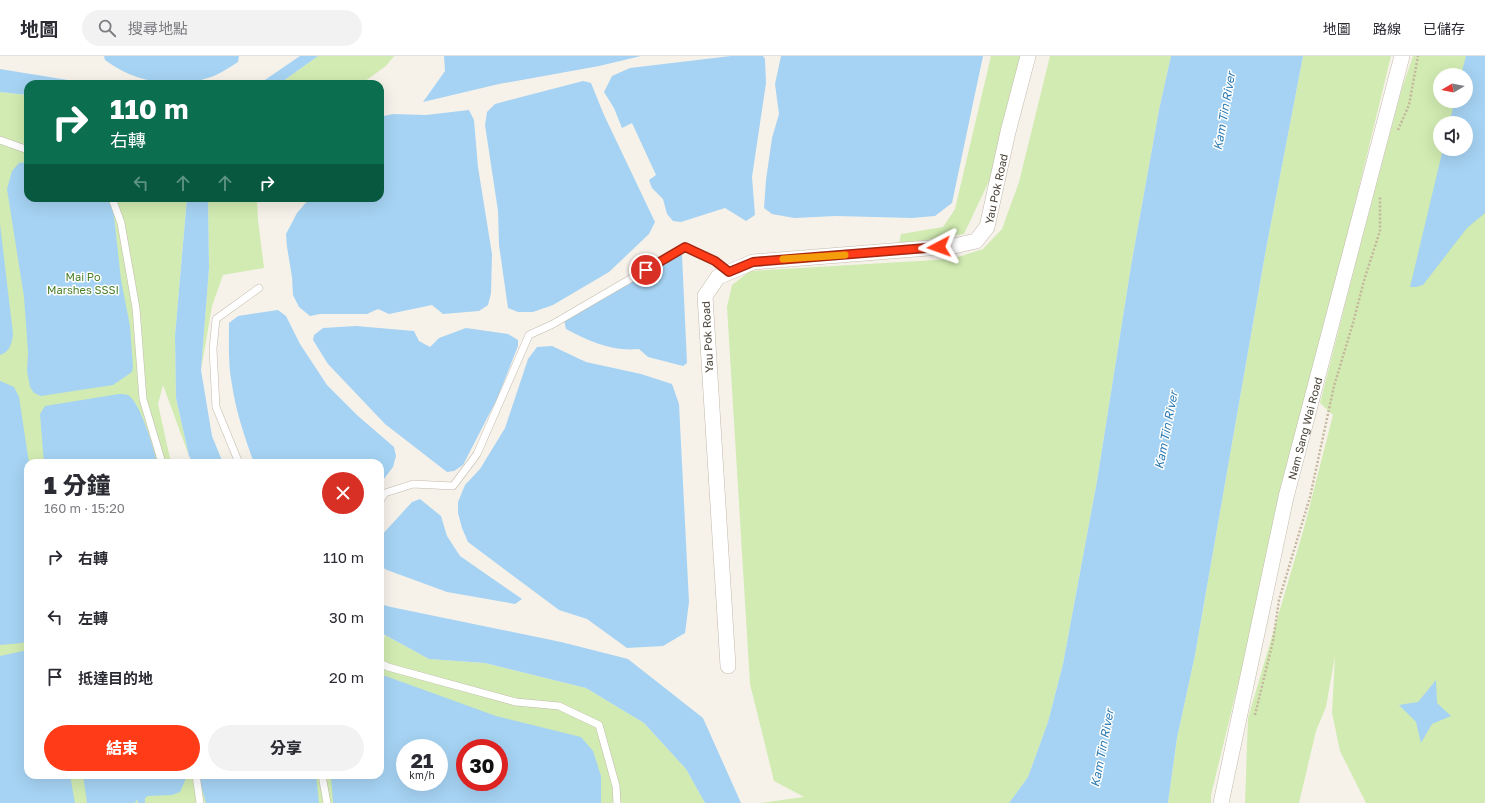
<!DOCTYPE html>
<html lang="zh-TW">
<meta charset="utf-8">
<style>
:root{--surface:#fff;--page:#f2f2f3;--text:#2b2b33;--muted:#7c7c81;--line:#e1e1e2;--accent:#ff3b18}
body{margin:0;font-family:"Golos Text","Noto Sans TC",sans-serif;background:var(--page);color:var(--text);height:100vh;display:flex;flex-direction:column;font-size:15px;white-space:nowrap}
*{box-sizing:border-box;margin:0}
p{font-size:13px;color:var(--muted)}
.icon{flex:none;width:22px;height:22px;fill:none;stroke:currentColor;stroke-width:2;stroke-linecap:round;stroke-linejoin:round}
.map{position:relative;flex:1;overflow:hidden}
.drawer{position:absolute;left:24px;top:403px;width:360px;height:320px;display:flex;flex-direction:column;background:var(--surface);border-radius:12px;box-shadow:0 4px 16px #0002}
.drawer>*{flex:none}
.top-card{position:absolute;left:24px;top:24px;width:360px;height:122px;border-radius:12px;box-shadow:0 4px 16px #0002;background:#0b6e4f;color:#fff;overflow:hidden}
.needle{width:26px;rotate:260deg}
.tools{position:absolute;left:1433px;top:12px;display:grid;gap:8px}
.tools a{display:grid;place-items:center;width:40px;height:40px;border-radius:50%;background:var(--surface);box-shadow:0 4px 16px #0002;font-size:20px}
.speed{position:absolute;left:396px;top:683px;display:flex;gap:8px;font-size:20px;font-weight:700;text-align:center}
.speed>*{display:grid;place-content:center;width:52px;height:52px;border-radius:50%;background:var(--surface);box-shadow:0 4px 16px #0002;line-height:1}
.speed small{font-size:10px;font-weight:400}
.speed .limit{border:6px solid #d22;background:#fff;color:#111}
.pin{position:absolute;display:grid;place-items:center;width:34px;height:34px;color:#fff;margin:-17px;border:2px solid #fff;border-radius:50%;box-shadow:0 1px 4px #0007}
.me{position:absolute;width:44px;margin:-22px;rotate:266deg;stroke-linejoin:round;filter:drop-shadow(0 0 3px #0008)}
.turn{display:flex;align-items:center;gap:14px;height:84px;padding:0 20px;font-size:18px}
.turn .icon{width:52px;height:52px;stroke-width:2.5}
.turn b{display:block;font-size:28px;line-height:34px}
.lanes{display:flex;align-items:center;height:38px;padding:0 20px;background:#0003;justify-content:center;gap:20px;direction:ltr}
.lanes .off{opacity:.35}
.round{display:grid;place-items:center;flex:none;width:42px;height:42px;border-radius:21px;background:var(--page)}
.summary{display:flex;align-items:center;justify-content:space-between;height:68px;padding:0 20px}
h1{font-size:24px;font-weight:800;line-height:30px}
.cta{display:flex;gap:8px;margin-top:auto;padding:8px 20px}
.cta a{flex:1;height:46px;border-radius:24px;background:var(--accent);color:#fff;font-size:16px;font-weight:800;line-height:46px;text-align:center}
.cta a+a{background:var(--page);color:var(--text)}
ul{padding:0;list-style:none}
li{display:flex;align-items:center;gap:12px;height:60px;padding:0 20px}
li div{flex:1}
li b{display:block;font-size:15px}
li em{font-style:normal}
header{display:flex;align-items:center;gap:24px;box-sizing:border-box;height:56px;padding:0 20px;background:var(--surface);border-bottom:1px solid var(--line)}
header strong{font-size:19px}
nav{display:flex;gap:22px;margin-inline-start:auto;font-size:14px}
.search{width:280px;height:36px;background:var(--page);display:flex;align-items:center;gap:10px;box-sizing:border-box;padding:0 14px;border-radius:22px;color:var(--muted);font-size:15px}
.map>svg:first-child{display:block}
</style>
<header>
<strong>地圖</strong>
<div class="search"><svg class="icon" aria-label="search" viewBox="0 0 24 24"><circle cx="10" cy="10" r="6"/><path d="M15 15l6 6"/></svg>搜尋地點</div>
<nav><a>地圖</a><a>路線</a><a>已儲存</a></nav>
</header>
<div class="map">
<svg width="1485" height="747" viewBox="0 0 1485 747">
<rect width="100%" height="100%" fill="#f6f2ea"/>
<g fill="#d1ebb2" fill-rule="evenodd">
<path d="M318,0H394L386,10L361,28H279Z"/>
<path d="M991,0H1021L991,121L964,178L899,188L901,178L943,171L955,153Z"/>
<path d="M1050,0H1171L1159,54L1131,210L1097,425L1063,608L1048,666L1028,721L1009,747H760L804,741L774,725L750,628L727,251L732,229L750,215L952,203L983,193L1002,173L1019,126Z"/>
<path d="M1303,0H1391L1211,739V747H1168L1177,682L1195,599L1266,193Z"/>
<path d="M1413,0H1485V747H1366L1340,695L1332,657L1335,600L1326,651L1316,675L1299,747H1245L1248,662L1304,472L1333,359L1320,347L1358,198L1402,32ZM1440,19H1466V45H1440ZM1440,67H1466V93H1440Z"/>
<path d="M0,36L28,39V142H187L175,280L176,342L189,400L163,329L158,348L171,407H28V719H380V596H381L385,579L429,603L485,607L586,632L644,667L686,713L705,747H0ZM405,692H439V726H405ZM465,692H499V726H465Z"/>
<path d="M208,142H257L258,164L264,212L223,219L212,250L201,314L209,212Z"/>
</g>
<g fill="#a6d3f3" fill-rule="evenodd">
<path d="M104,0H239L238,6C230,11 220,18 211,21C175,33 135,27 105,4Z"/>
<path d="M300,0H318L279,28H259Z"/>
<path d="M444,0H641L599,10L499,28L423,46L445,15Z"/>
<path d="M731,0H763L765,3L766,27L752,121L755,159L746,165L725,152L681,166L673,165L667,158L663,143L652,132L649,124L656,119L632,67L622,72L614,52L604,36L612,20L630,12Z"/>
<path d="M781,0H983L952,147L935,160L912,162L836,160L794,162L772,158L764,152L766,124L772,82L779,58L775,28Z"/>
<path d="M1171,0H1303L1266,193L1195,599L1177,682L1168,747H1009L1028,721L1048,666L1063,608L1097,425L1131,210L1159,54Z"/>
<path d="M1466,0H1485V157L1467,172L1423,229L1416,231H1410L1443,93H1466V67H1449L1455,45H1466V19H1461Z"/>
<path d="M0,13L80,26L86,28H28V39L0,36Z"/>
<path d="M583,25L591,27L604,59L655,166L649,178L609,216L553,249L533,256H518L508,252L499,189L498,155L485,69L487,56L495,48Z"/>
<path d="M469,54L474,64L478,111L492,198L491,237L488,249L479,255L443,258L432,249L389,258L378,253L367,258H320L310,260L299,251L293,239L292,221L287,191L286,178L297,157L310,142H380V64L384,60L393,58L426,59Z"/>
<path d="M28,106V142H106L111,149L114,160L121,224L130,270L133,311L132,316L113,329L41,340L34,337L30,331L27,315L28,296L24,241L7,133L12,115L19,107Z"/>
<path d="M187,142H208L209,212L201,314L212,380L223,407H193L189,400L176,342L175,280Z"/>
<path d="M0,168L13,278C12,287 10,296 0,299Z"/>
<path d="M679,196L682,199L687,307L683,310L648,301L639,293C612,296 589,285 566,273L564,264L631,220L641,211H647Z"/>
<path d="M278,254L286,260L300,288L327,329L358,360L394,391L396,400L393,411L380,428V407H254C245,382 236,356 232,329C228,309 229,288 229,267L238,260Z"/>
<path d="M356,270L414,275L419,285L430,291L439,282L466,272L508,278L518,284V290L497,343L463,409L454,415L447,416L385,368L328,308L313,284L314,279L323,272Z"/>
<path d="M552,290L586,306L641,318L672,328L679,348L689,546L685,577L663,590L627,592L587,563L559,554L468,486L462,472L458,457V446L465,429L480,413L505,372L528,303L537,291Z"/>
<path d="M0,325L14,331L19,341L29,407L28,584L22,587L0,589Z"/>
<path d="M119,338C122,338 125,338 128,339C141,348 153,391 157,407H44L40,358L45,350Z"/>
<path d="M420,443L441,460L447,480L460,500L522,543L515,548L447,536L387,514L380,510V481L412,446Z"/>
<path d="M380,548L391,551L561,586L628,603L703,662L741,747H705L686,713L644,667L586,632L485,607L429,603L385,579L380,577Z"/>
<path d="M28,594V719H70L75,747H0V600Z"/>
<path d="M380,618L496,660L581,681L593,695L601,720V747H333L331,719H380ZM405,692H439V726H405ZM465,692H499V726H465Z"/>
<path d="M1436,624L1437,647L1451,660L1432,668L1421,687L1416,666L1399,649L1418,646Z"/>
<path d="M83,719H186L187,720L180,736L172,739L148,740L145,742V747H138L137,743L135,747H87Z"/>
<path d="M201,719H316L319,747H206L200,725Z"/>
</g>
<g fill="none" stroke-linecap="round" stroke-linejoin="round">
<defs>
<g id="service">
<path d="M0,84L28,94"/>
<path d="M112,142L121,167L136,252L143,343L162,407"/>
<path d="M239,407L216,351L213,293L216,263L259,232"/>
<path d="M380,445L385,437L413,428L453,430L477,398L529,279L553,268L685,191L715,205L729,216"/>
<path d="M380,607L388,611L516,646L559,650L599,669L616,730L617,747"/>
<path d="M196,719L200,747"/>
<path d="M322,719L327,747"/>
</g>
<g id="minor">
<path id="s1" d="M728,610L705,240L718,221L753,206L954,190L976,185L987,171L1008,76L1028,0"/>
<path id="s2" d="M1221,747L1286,441L1402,0"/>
</g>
</defs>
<use href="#service" stroke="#c2baac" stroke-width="8"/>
<use href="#minor" stroke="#c2baac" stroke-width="16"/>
<g stroke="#c4b69d" stroke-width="2.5" stroke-dasharray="2 2" stroke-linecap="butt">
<path d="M1398,74L1409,49L1418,0"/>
<path d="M1255,659L1273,585L1279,544L1310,441L1334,330L1353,267L1365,221L1380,175V141"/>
</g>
<use href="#service" stroke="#fff" stroke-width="7"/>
<use href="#minor" stroke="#fff" stroke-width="15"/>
</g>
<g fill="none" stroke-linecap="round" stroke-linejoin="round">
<defs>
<path id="route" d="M646,214L685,191L715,205L729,216L753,206L939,191"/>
</defs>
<use href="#route" stroke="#a62610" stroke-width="10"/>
<use href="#route" stroke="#ff3b18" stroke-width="7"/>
<path stroke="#f59e0b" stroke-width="7" d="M783,203L845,199"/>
</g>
<g text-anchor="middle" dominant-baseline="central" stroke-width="3" stroke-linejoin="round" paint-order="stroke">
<g font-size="11" fill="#4a4338" stroke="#fff">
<text stroke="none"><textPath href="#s1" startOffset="713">Yau Pok Road</textPath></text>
<text transform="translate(707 281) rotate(-93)">Yau Pok Road</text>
<text stroke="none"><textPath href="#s2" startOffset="384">Nam Sang Wai Road</textPath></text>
</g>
<g font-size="11" fill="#497f28" stroke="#fff">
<text x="83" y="220">Mai Po<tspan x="83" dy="13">Marshes SSSI</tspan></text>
</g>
<g font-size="12" font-style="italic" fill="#2b7ab2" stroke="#fff">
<text transform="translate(1224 55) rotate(-80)">Kam Tin River</text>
<text transform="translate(1166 374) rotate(-79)">Kam Tin River</text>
<text transform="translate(1102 692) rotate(-79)">Kam Tin River</text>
</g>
</g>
</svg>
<div class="tools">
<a><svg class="needle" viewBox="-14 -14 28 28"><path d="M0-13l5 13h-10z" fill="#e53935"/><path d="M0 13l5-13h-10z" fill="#7c7c81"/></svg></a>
<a><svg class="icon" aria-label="sound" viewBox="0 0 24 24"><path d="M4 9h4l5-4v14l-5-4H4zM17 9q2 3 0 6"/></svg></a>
</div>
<div class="speed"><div>21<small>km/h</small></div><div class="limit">30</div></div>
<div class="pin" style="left:646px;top:214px;background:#d93025"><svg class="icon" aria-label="arrive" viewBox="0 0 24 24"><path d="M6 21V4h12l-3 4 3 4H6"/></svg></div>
<svg class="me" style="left:939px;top:191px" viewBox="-20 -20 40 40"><path d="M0-17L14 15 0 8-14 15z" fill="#ff3b18" stroke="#fff" stroke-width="4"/></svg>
<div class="top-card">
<div class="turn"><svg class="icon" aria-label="right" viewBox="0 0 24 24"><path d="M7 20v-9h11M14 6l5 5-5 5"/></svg><div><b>110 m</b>右轉</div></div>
<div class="lanes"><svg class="icon off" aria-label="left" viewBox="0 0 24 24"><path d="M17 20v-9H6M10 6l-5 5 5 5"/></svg><svg class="icon off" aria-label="ahead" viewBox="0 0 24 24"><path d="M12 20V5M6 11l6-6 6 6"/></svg><svg class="icon off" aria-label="ahead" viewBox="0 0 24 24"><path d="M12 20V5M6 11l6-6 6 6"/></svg><svg class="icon" aria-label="right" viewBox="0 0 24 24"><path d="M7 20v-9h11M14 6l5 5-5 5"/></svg></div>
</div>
<section class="drawer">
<div class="summary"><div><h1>1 分鐘</h1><p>160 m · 15:20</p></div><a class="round" style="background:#d93025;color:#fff"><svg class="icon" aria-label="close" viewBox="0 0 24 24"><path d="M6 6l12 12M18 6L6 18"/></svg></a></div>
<ul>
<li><svg class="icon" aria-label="right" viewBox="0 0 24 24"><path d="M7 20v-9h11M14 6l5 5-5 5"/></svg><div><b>右轉</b></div><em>110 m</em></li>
<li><svg class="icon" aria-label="left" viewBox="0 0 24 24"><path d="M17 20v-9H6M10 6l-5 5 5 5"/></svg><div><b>左轉</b></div><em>30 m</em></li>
<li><svg class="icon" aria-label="arrive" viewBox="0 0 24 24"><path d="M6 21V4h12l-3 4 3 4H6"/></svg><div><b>抵達目的地</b></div><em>20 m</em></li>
</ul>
<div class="cta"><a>結束</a><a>分享</a></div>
</section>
</div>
